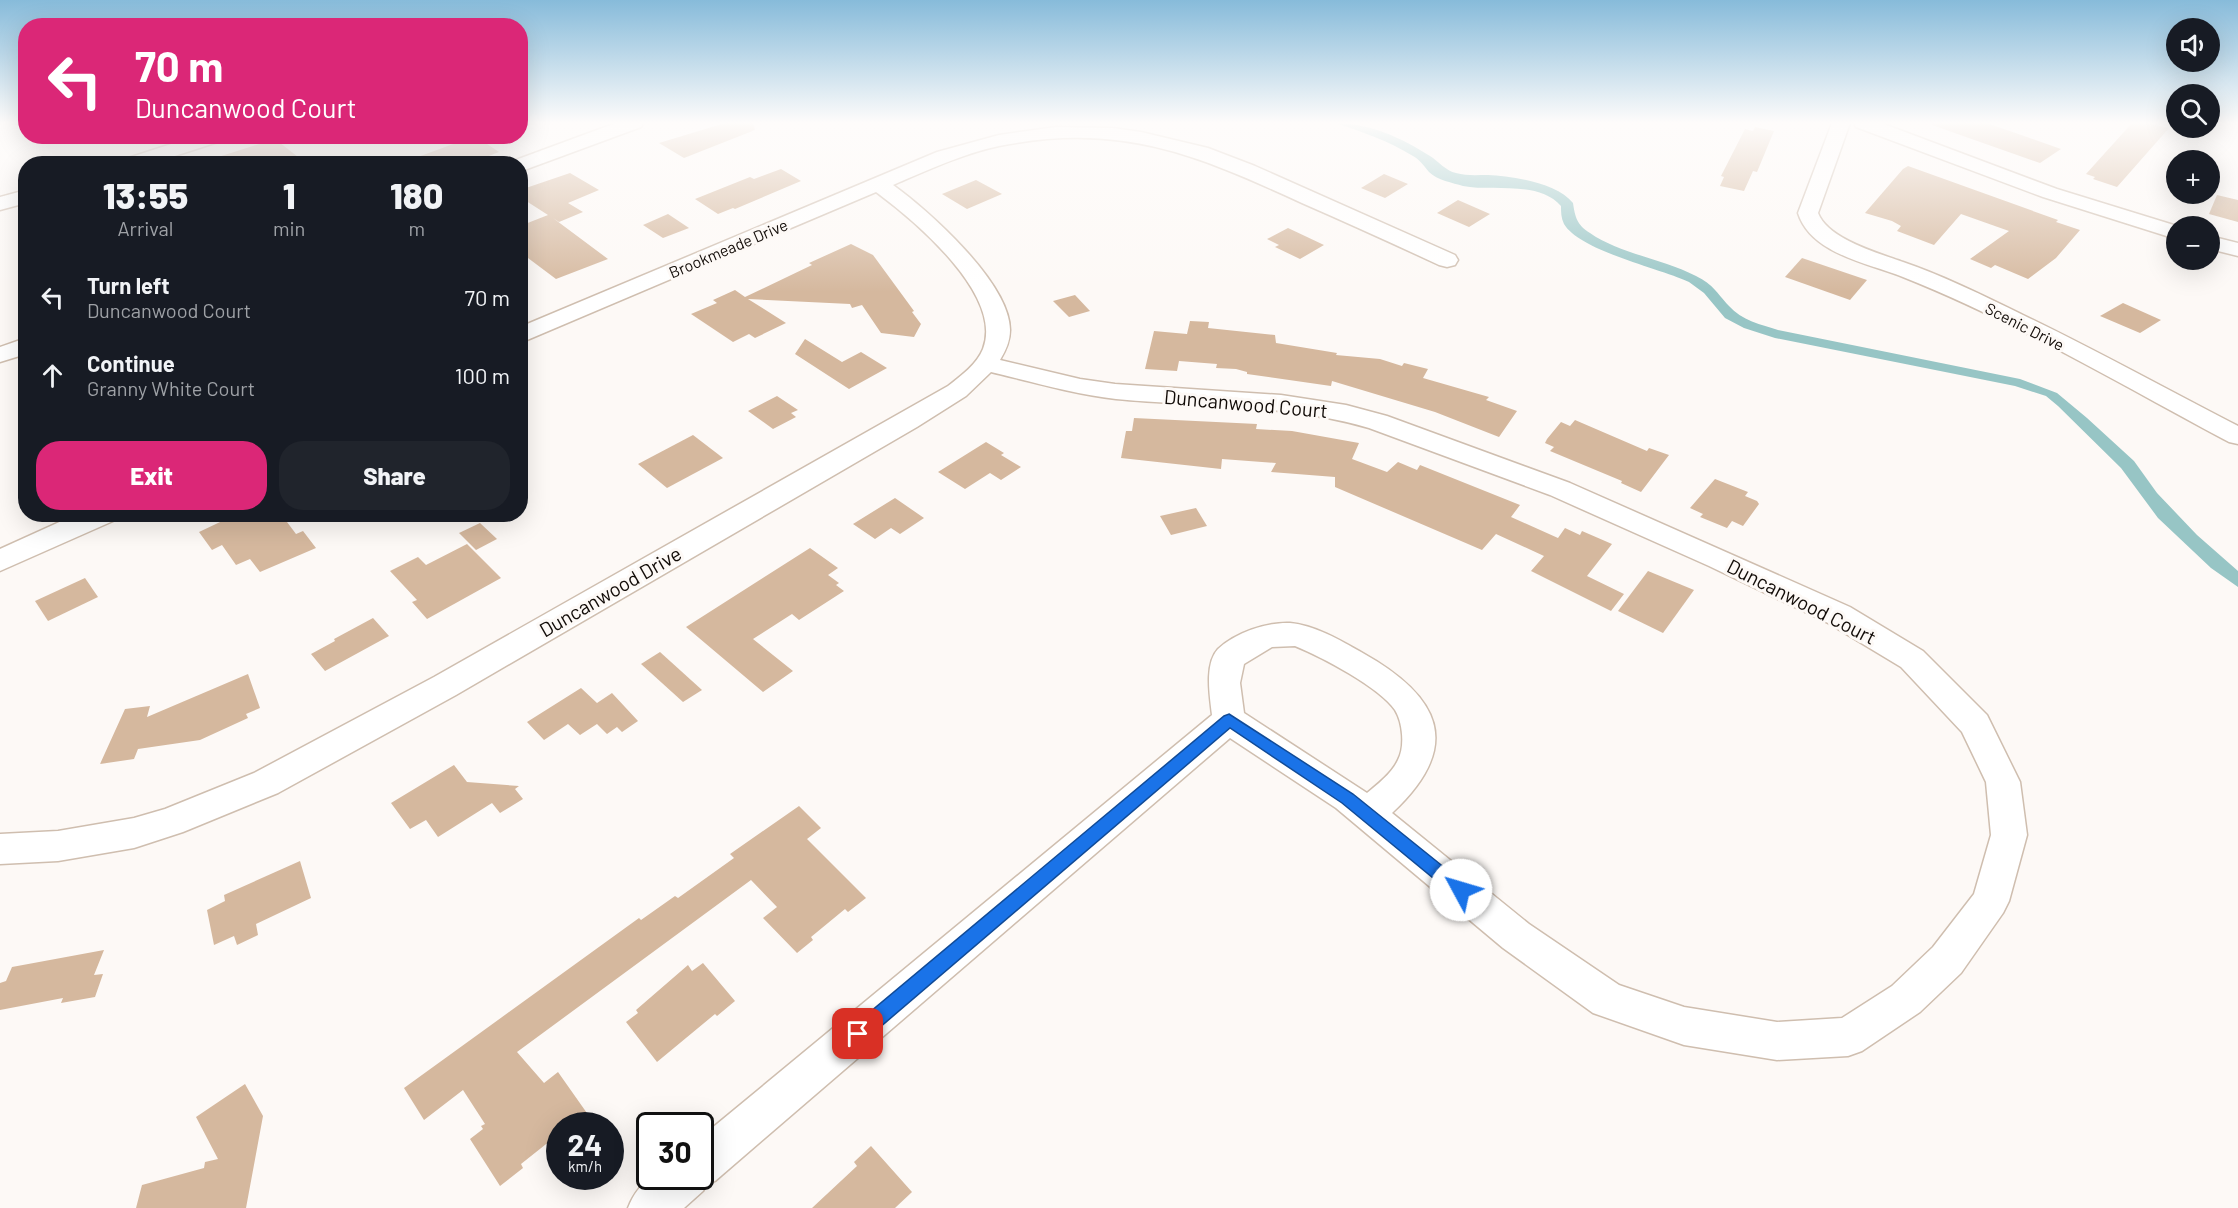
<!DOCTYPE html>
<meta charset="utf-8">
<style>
:root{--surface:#171b24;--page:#20242c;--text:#f1f3f6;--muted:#9ea1a6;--accent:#db2777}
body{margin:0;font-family:Barlow,sans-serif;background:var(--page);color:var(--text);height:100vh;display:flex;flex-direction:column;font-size:22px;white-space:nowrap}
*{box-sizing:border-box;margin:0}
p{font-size:20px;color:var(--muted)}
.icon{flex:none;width:33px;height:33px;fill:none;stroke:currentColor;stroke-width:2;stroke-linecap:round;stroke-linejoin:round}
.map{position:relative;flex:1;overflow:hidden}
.sheet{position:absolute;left:18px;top:156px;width:510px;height:366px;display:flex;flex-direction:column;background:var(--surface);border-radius:24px;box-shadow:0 6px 24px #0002}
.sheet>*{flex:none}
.banner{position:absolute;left:18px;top:18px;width:510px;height:126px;border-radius:24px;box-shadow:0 6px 24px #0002;background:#db2777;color:#fff;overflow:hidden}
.tools{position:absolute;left:2166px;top:18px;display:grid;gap:12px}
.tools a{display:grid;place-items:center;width:54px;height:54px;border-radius:50%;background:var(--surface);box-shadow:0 6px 24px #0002;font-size:30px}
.speed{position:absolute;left:546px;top:1112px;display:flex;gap:12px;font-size:30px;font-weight:700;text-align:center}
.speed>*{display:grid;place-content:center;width:78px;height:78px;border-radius:50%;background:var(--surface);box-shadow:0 6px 24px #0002;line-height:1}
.speed small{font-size:15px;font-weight:400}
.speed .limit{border:3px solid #111;border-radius:9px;background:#fff;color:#111}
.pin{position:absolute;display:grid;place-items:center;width:51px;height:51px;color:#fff;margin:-26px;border-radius:12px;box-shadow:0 3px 9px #0006}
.me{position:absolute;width:66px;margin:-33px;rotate:309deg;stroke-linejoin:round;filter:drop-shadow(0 0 4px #0008)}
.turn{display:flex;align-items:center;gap:21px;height:126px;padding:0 18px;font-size:27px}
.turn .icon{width:78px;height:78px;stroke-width:2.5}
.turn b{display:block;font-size:42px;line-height:51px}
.eta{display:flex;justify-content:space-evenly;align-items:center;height:102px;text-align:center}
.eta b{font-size:36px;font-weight:800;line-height:42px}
.button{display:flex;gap:12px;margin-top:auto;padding:12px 18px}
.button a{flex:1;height:69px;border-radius:24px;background:var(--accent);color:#fff;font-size:24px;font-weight:800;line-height:69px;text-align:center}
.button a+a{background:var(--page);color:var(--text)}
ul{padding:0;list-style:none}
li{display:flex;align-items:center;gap:18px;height:78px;padding:0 18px}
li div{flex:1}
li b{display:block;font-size:22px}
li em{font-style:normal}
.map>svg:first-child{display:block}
</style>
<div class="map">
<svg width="2238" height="1208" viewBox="0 0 2238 1208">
<rect width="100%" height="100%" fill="#fdf9f6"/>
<path fill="#97c5c5" d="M1336,123C1369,123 1402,138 1430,156C1438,161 1446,171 1456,173C1466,176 1477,175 1488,175C1512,176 1557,183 1573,203C1575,217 1577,225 1590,233C1618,253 1663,259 1696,276C1714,285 1716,292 1729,306C1741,320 1762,325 1778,330L2020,379L2057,393L2087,418L2134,461L2157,493L2197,535L2238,571V587L2211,568L2158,518L2121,468L2058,406L2046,396L2015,386L1775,338L1744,328L1725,318L1704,293L1689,282C1659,268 1580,251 1564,224C1561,218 1561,212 1561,206C1538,180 1492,192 1463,186C1453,183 1437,180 1429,172C1424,166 1420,160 1413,156C1389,141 1362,132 1336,123Z"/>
<g fill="#d5b89e">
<path d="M725,123H753L755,130L684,158L659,143Z"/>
<path d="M1932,123H1987L2061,149L2040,163L1932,125Z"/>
<path d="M2132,123H2147L2169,128L2117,187L2093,179L2095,177L2086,174Z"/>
<path d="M1755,127L1774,131L1757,172L1753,171L1744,191L1720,186L1724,177L1721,176L1745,129L1753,131Z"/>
<path d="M475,136L499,152L468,164H407V161Z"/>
<path d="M275,139L307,164H212V159Z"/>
<path d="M1908,166L2058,220L2056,222L2080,230L2056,258L2028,279L1995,265L1991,268L1970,259L2009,231L1961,214L1934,245L1897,231L1901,226L1892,221L1865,213L1903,169Z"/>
<path d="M781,169L801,181L735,209L733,208L718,214L695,199L750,177L754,179Z"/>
<path d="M570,173L599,190L568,203L583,212L559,222L553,218L608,259L556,279L520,252V226L548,215L520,197V190Z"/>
<path d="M1384,174L1408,184L1385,198L1361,188Z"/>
<path d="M976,180L1002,194L967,209L942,194Z"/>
<path d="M2217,195L2238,200V222L2209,214Z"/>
<path d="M1458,200L1490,214L1469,227L1437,213Z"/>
<path d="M668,214L689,228L663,238L643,225Z"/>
<path d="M1288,228L1324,245L1300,259L1275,247L1279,245L1267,239Z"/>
<path d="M851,244L873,255L914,311L912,312L921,324L914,337L881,333L862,305L852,308L850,304L748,299L786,323L755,338L749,334L733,342L691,314L717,303L713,300L735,290L745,297L812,265L809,263Z"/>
<path d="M1802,258L1867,280L1850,300L1785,277Z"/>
<path d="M1075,295L1090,311L1069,317L1053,301Z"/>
<path d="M2123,303L2161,320L2140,333L2100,316Z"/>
<path d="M1190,321L1209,322L1208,328L1275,335L1276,343L1337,353L1336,355L1380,359L1402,366L1404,363L1428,369L1423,378L1489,397L1486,400L1517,411L1499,437L1435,412L1332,381L1331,386L1247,374V372L1236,369L1216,368L1217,364L1179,361L1177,371L1145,369L1154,331L1187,334Z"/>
<path d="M805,339L842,362L861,352L887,368L849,389L795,354Z"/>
<path d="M777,396L798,410L791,413L796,417L773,429L748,411Z"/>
<path d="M1134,418L1257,424L1256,429L1292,431L1359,443L1352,459L1387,472L1398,462L1417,470L1420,465L1520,505L1511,517L1558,538L1565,528L1580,535L1582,531L1612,544L1587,576L1624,594L1611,611L1531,571L1544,556L1496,534L1482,550L1335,487V477L1271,472L1276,463L1222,459L1221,469L1121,458L1126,431H1132Z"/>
<path d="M1575,420L1647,451L1649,448L1669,455L1641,492L1621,483L1622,481L1550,451L1554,447L1545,443L1547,439L1561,422L1570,426Z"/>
<path d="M693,435L723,458L667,488L638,464Z"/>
<path d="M986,442L1004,453L1001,455L1021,467L1001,480L990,473L965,489L938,472Z"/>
<path d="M1715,479L1748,492L1745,496L1757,501L1759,504L1743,526L1732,521L1727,528L1700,517L1703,514L1690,508Z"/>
<path d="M895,498L924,518L900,534L891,528L875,539L853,524Z"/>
<path d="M1196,508L1207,526L1171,535L1160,516Z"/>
<path d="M237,514H281L296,534L303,531L316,548L260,572L250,559L236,565L222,545L212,550L199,532Z"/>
<path d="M480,523L497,539L476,550L459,533Z"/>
<path d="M467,544L501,578L427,619L412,602L417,600L390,571L418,557L426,565Z"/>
<path d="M810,548L838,568L828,575L839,583L836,585L844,591L799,620L792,614L753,639L793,671L763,692L686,627Z"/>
<path d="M1648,571L1694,590L1663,633L1618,611Z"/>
<path d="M85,578L98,597L48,621L35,601Z"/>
<path d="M373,618L389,636L325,671L311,654L335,641L334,639Z"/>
<path d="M660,652L702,690L683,702L641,664Z"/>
<path d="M248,674L260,708L246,714L248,718L200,740L138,749L134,759L100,764L125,709L150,706L147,717Z"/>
<path d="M581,688L597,703L612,693L638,721L622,732L617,727L607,734L597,724L580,735L568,724L544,740L527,722Z"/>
<path d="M454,765L467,782L519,786L515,789L523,799L500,813L492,803L438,837L426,820L410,829L391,803Z"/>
<path d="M799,806L821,828L807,839L866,898L848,912L845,909L811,937L813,940L797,953L763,918L777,907L751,880L517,1052L544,1083L558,1072L589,1116L577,1125H560V1133L521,1164L523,1168L500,1186L470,1139L483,1129L481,1126L485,1124L463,1090L424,1120L404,1088L639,918L641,920L675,896L678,898L734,858L730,854Z"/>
<path d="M300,861L311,898L256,924L258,935L237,945L234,936L214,945L207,910L225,901L224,895Z"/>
<path d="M104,950L94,975L103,974L95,997L61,1003L63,998L0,1010V983L6,981L12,967Z"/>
<path d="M703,963L735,1001L717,1016L715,1014L657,1062L626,1022L638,1013L636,1010L688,965L692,971Z"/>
<path d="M245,1084L263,1116L246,1208H136L142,1185L204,1168L205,1162L218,1159L196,1117Z"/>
<path d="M871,1146L912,1192L895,1208H812L857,1166L854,1162Z"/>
</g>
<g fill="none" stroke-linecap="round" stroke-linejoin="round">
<defs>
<g id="minor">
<path d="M616,123H643L641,127L527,169L520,171V164H511L513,161Z"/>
<path d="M1832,123H1850L1818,213C1828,239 1878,253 1903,262C1944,276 1984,296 2023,315C2096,350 2166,389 2238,426V444L2229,442C2122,385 2016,322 1903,277C1868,263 1811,254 1798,213Z"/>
<path d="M1854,123H1881L2057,189L2177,226L2176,239L2043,197L1856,127Z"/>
<path d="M1056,127L1113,128L1141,132L1208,148L1255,166L1455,255L1458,260L1455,265L1447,267L1439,265C1394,244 1348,223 1302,203C1195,154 1120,122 999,146C962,154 928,170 893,185C928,210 1010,283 1010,330C1010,341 1006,350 1000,360L1080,379L1115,384L1281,395L1346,405L1387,416L1570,483L1850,607L1923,651L1987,715L2020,782L2027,835L2009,901L2003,913L1961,973L1920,1012L1862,1051L1848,1056L1777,1060L1684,1045L1593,1013L1503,948L1336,808L1230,738L715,1181L706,1185L703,1191L684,1208H628C644,1169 664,1176 700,1176V1138L1212,715C1210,697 1204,664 1218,649C1235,633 1266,622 1290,623C1314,625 1340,640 1361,652C1440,696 1465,745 1392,813L1529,924L1619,985L1684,1007L1777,1022L1842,1018L1892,986L1933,947L1974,894L1991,835L1986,782L1962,732L1901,667L1828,623L1709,566L1550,495L1369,428C1287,404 1200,407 1116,399C1074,394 1032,382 991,372L966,396L917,427L456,695L278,793L183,832L134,848L58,861L0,864V834L58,831L134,818L165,809L254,773L434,677L948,386C961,376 977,364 983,349C1004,295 914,220 876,192L520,343V327L937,152L999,135ZM1295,646C1322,657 1379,687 1395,710C1403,723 1405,747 1398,760C1392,773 1378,784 1367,793L1244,713L1240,683L1244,664L1272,647Z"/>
<path d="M196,136H226L224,140L150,164H120L122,160Z"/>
<path d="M26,190V203L0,210V197Z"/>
<path d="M2210,236L2238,243V256L2210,249Z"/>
<path d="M26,338V354L0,362V347Z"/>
<path d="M77,514H117L113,521L0,571V549Z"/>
</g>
</defs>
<use href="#minor" stroke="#cfbeaf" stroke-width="3"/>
<use href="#minor" fill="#fff" fill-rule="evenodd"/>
</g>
<linearGradient id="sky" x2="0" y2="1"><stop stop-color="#87bbda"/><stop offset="0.42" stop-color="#fefcfb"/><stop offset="1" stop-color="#fefcfb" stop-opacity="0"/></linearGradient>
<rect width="2238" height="292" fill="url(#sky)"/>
<path fill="#1a73e8" stroke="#114b97" stroke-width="1.5" d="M1229,714L1353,794L1466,885L1469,890L1466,896L1461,898L1455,896L1342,803L1230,728L865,1040L858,1042L852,1040L849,1034L852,1027L1224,716Z"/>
<g text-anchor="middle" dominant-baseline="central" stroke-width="6" stroke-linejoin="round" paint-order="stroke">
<g font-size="16" fill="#110b07" stroke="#fdf9f6">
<text transform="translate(728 248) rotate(-23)">Brookmeade Drive</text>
<text transform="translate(2025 326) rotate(27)">Scenic Drive</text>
</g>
<g font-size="20" fill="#110b07" stroke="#fdf9f6">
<text transform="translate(1246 403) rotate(5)">Duncanwood Court</text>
<text transform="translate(610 591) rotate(-30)">Duncanwood Drive</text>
<text transform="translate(1802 601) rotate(27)">Duncanwood Court</text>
</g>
</g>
</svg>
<div class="tools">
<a><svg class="icon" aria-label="sound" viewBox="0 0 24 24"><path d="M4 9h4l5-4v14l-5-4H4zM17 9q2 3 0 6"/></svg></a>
<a><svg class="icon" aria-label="search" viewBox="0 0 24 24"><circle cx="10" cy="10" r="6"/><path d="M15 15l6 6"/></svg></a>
<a>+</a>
<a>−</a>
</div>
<div class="speed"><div>24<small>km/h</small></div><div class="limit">30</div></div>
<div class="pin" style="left:858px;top:1034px;background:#d93025"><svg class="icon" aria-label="arrive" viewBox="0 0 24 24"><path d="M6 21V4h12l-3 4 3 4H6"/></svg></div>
<svg class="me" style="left:1461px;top:890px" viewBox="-20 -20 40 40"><circle r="19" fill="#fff"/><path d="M0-13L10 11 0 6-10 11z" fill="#1a73e8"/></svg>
<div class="banner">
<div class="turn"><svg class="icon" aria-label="left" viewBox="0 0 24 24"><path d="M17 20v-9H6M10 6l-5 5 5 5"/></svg><div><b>70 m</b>Duncanwood Court</div></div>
</div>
<section class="sheet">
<div class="eta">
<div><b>13:55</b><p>Arrival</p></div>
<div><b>1</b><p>min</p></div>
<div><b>180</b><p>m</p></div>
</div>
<ul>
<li><svg class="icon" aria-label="left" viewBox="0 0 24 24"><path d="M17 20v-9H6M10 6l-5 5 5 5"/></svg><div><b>Turn left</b><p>Duncanwood Court</p></div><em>70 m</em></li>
<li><svg class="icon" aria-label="ahead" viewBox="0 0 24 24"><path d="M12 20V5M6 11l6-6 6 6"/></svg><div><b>Continue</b><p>Granny White Court</p></div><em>100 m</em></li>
</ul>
<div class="button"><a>Exit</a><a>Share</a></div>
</section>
</div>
